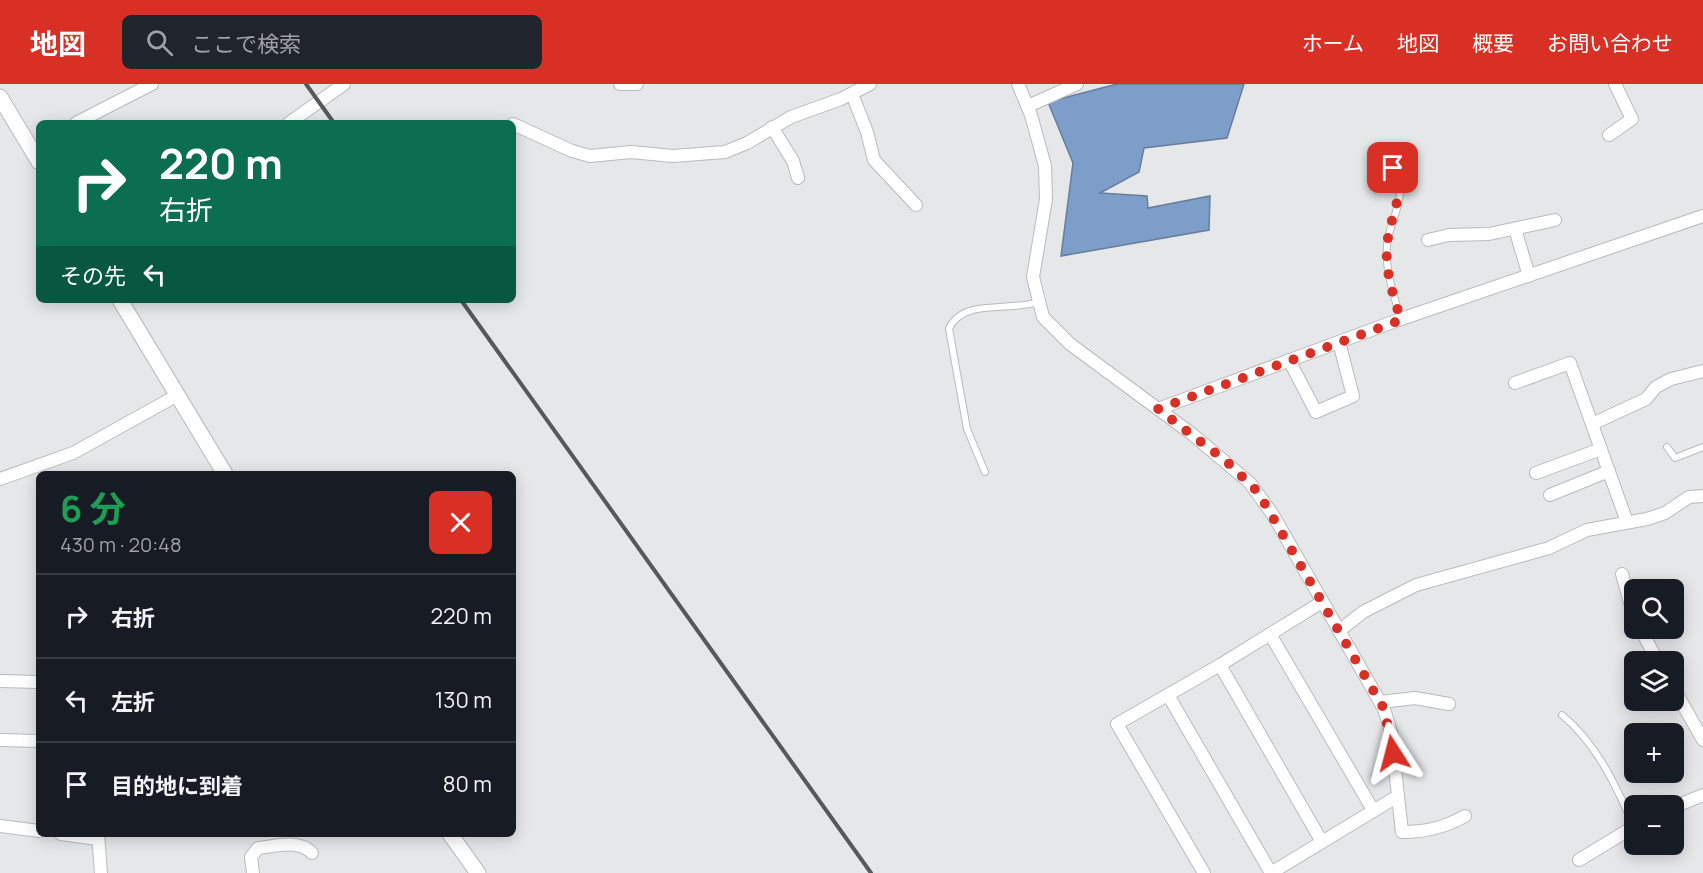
<!DOCTYPE html>
<html lang="ja">
<meta charset="utf-8">
<style>
:root{--surface:#171b24;--page:#20242c;--text:#f1f3f6;--muted:#9ea1a6;--line:#363941;--accent:#d93025}
body{margin:0;font-family:Manrope,"Noto Sans JP",sans-serif;background:var(--page);color:var(--text);height:100vh;display:flex;flex-direction:column;font-size:22px;white-space:nowrap}
*{box-sizing:border-box;margin:0}
p{font-size:20px;color:var(--muted)}
.icon{flex:none;width:33px;height:33px;fill:none;stroke:currentColor;stroke-width:2;stroke-linecap:round;stroke-linejoin:round}
.map{position:relative;flex:1;overflow:hidden}
.drawer{position:absolute;left:36px;top:387px;width:480px;height:366px;display:flex;flex-direction:column;background:var(--surface);border-radius:9px;box-shadow:0 3px 15px #0003}
.drawer>*{flex:none}
.guide{position:absolute;left:36px;top:36px;width:480px;height:183px;border-radius:9px;box-shadow:0 3px 15px #0003;background:#0b6e4f;color:#fff;overflow:hidden}
.controls{position:absolute;left:1624px;top:495px;display:grid;gap:12px}
.controls a{display:grid;place-items:center;width:60px;height:60px;border-radius:9px;background:var(--surface);box-shadow:0 3px 15px #0003;font-size:30px}
.pin{position:absolute;display:grid;place-items:center;width:51px;height:51px;color:#fff;margin:-26px;border-radius:12px;box-shadow:0 3px 9px #0006}
.me{position:absolute;width:66px;margin:-33px;rotate:351deg;stroke-linejoin:round;filter:drop-shadow(0 0 4px #0008)}
.turn{display:flex;align-items:center;gap:21px;height:126px;padding:0 24px;font-size:27px}
.turn .icon{width:78px;height:78px;stroke-width:2.5}
.turn b{display:block;font-size:42px;line-height:51px}
.then{display:flex;align-items:center;height:57px;padding:0 24px;background:#0003;gap:12px;font-size:22px}
.round{display:grid;place-items:center;flex:none;width:63px;height:63px;border-radius:9px;background:var(--page)}
.summary{display:flex;align-items:center;justify-content:space-between;height:102px;padding:0 24px}
h1{font-size:36px;font-weight:700;line-height:45px;color:#1e9e55}
ul{padding:0;list-style:none}
li{display:flex;align-items:center;gap:18px;height:84px;padding:0 24px;border-top:2px solid var(--line)}
li div{flex:1}
li b{display:block;font-size:22px}
li em{font-style:normal}
header{display:flex;align-items:center;gap:36px;box-sizing:border-box;height:84px;padding:0 30px;background:var(--accent);color:#fff}
header strong{font-size:28px}
nav{display:flex;gap:33px;margin-inline-start:auto;font-size:21px}
.search{width:420px;height:54px;background:var(--page);display:flex;align-items:center;gap:15px;box-sizing:border-box;padding:0 21px;border-radius:9px;color:var(--muted);font-size:22px}
.map>svg:first-child{display:block}
</style>
<header>
<strong>地図</strong>
<div class="search"><svg class="icon" aria-label="search" viewBox="0 0 24 24"><circle cx="10" cy="10" r="6"/><path d="M15 15l6 6"/></svg>ここで検索</div>
<nav><a>ホーム</a><a>地図</a><a>概要</a><a>お問い合わせ</a></nav>
</header>
<div class="map">
<svg width="1703" height="789" viewBox="0 0 1703 789">
<rect width="100%" height="100%" fill="#e5e7e8"/>
<path fill="#7d9ec9" stroke="#667e9c" stroke-width="1.5" d="M1117,0H1244L1227,54L1144,64L1139,88L1100,109L1147,112L1148,124L1210,112L1209,146L1061,172L1073,79L1048,18Z"/>
<g fill="none" stroke-linecap="round" stroke-linejoin="round">
<defs>
<g id="service">
<path d="M1398,65C1389,87 1400,89 1400,109C1399,125 1391,139 1388,154C1383,181 1393,209 1401,235"/>
<path d="M1667,363L1675,374L1703,363"/>
<path d="M985,388L967,345L949,245C962,214 1009,228 1038,218"/>
<path d="M1562,631C1597,660 1616,702 1634,742"/>
</g>
<g id="minor">
<path d="M620,0H637"/>
<path d="M1018,0L1031,31L1045,82L1046,115L1033,193L1043,233L1070,260L1192,350L1250,399L1273,431L1384,625L1391,648L1398,712L1271,789"/>
<path d="M852,10L867,48L874,76L916,121"/>
<path d="M1028,22L1077,0"/>
<path d="M76,39L152,0"/>
<path d="M289,39L344,0"/>
<path d="M513,40L572,67L590,72L631,68L673,72L725,68L747,59L791,33L841,15L870,0"/>
<path d="M772,43L793,77L798,94"/>
<path d="M1609,51L1632,35L1615,0"/>
<path d="M1515,145L1529,192"/>
<path d="M1428,156L1449,151L1489,150L1555,136"/>
<path d="M1289,276L1316,328L1353,312L1339,258"/>
<path d="M1515,299L1570,279L1627,438"/>
<path d="M1158,325L1401,235L1703,132"/>
<path d="M1592,340L1646,315L1656,303L1671,295L1703,287"/>
<path d="M1536,389L1601,365"/>
<path d="M0,395L73,369L176,312"/>
<path d="M1550,411L1609,387"/>
<path d="M1622,490L1635,536"/>
<path d="M1640,544L1658,578"/>
<path d="M1339,547L1363,528L1416,501L1549,464L1587,446L1647,435L1665,429L1689,413L1703,412"/>
<path d="M1270,550L1373,726"/>
<path d="M1220,581L1322,758"/>
<path d="M0,597L39,598"/>
<path d="M1674,605L1703,656"/>
<path d="M1168,611L1271,789"/>
<path d="M1380,618L1415,614L1449,620"/>
<path d="M0,656L39,657"/>
<path d="M1398,712L1402,748C1425,748 1444,744 1465,732"/>
<path d="M1674,723L1703,711"/>
<path d="M0,742L39,747"/>
<path d="M61,750L98,755"/>
<path d="M98,750L101,789"/>
<path d="M1579,776L1635,742"/>
<path d="M253,789L251,773L258,764C276,762 298,755 312,769"/>
<path d="M1204,789L1117,640L1220,581L1322,518"/>
</g>
<g id="tertiary">
<path d="M0,13L39,78"/>
<path d="M120,216L225,390"/>
<path d="M450,750L478,789"/>
</g>
</defs>
<use href="#service" stroke="#b9babc" stroke-width="8"/>
<use href="#minor" stroke="#b9babc" stroke-width="14"/>
<use href="#tertiary" stroke="#b9babc" stroke-width="17"/>
<use href="#service" stroke="#fff" stroke-width="6"/>
<use href="#minor" stroke="#fff" stroke-width="12"/>
<use href="#tertiary" stroke="#fff" stroke-width="15"/>
<g stroke="#575859" stroke-width="4">
<path d="M306,0L334,39"/>
<path d="M461,216L871,789"/>
</g>
</g>
<g fill="none" stroke-linecap="round" stroke-linejoin="round">
<path stroke="#d93025" stroke-width="10" stroke-dasharray="0 18" d="M1393,84C1405,121 1390,127 1387,162C1385,186 1393,212 1401,236L1158,325L1226,377L1258,408L1384,625L1393,669"/>
</g>
</svg>
<div class="controls">
<a><svg class="icon" aria-label="search" viewBox="0 0 24 24"><circle cx="10" cy="10" r="6"/><path d="M15 15l6 6"/></svg></a>
<a><svg class="icon" aria-label="layers" viewBox="0 0 24 24"><path d="M12 4l9 5-9 5-9-5zM3 14l9 5 9-5"/></svg></a>
<a>+</a>
<a>−</a>
</div>
<div class="pin" style="left:1393px;top:84px;background:#d93025"><svg class="icon" aria-label="arrive" viewBox="0 0 24 24"><path d="M6 21V4h12l-3 4 3 4H6"/></svg></div>
<svg class="me" style="left:1393px;top:669px" viewBox="-20 -20 40 40"><path d="M0-17L14 15 0 8-14 15z" fill="#d93025" stroke="#fff" stroke-width="4"/></svg>
<div class="guide">
<div class="turn"><svg class="icon" aria-label="right" viewBox="0 0 24 24"><path d="M7 20v-9h11M14 6l5 5-5 5"/></svg><div><b>220 m</b>右折</div></div>
<div class="then">その先<svg class="icon" aria-label="left" viewBox="0 0 24 24"><path d="M17 20v-9H6M10 6l-5 5 5 5"/></svg></div>
</div>
<section class="drawer">
<div class="summary"><div><h1>6 分</h1><p>430 m · 20:48</p></div><a class="round" style="background:#d93025;color:#fff"><svg class="icon" aria-label="close" viewBox="0 0 24 24"><path d="M6 6l12 12M18 6L6 18"/></svg></a></div>
<ul>
<li><svg class="icon" aria-label="right" viewBox="0 0 24 24"><path d="M7 20v-9h11M14 6l5 5-5 5"/></svg><div><b>右折</b></div><em>220 m</em></li>
<li><svg class="icon" aria-label="left" viewBox="0 0 24 24"><path d="M17 20v-9H6M10 6l-5 5 5 5"/></svg><div><b>左折</b></div><em>130 m</em></li>
<li><svg class="icon" aria-label="arrive" viewBox="0 0 24 24"><path d="M6 21V4h12l-3 4 3 4H6"/></svg><div><b>目的地に到着</b></div><em>80 m</em></li>
</ul>
</section>
</div>
